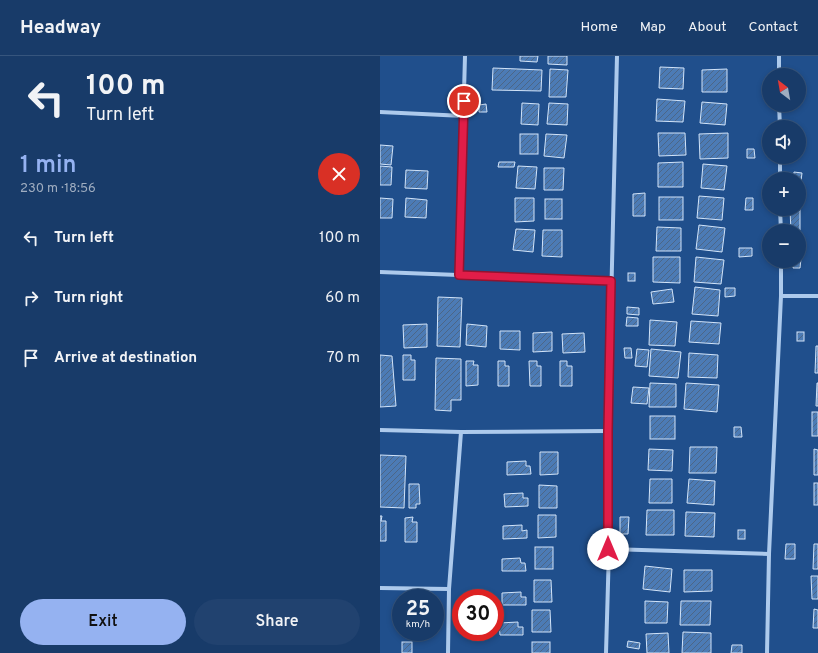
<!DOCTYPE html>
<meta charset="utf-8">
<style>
:root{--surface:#183b69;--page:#21426f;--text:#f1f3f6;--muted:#9fadc0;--line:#36557d;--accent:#95b2f1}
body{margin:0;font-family:Overpass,sans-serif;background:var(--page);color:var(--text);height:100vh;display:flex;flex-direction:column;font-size:15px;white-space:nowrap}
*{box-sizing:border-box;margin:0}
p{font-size:13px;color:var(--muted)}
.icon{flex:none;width:22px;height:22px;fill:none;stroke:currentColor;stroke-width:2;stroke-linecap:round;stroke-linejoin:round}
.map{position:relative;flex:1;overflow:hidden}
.panel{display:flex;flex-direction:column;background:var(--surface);width:380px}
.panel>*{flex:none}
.hud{background:#183b69;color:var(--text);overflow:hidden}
.needle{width:26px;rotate:329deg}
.controls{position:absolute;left:382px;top:12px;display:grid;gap:8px}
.controls a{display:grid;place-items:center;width:44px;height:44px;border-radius:50%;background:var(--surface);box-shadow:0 2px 6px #0003,0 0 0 1px var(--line);font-size:20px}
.speed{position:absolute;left:12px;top:533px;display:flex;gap:8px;font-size:20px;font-weight:700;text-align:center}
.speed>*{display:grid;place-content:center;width:52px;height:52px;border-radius:50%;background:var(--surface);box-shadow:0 2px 6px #0003,0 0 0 1px var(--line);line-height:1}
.speed small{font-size:10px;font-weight:400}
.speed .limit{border:6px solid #d22;background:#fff;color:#111}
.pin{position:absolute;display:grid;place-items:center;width:34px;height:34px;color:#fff;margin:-17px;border:2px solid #fff;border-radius:50%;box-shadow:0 1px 4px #0007}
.me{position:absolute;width:44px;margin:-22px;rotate:0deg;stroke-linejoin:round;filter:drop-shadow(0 0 3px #0008)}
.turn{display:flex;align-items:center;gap:14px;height:84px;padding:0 20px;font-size:18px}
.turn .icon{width:52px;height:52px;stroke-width:2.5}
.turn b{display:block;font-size:28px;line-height:34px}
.round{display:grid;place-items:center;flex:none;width:42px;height:42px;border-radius:21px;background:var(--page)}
.overview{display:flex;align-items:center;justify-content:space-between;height:68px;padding:0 20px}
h1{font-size:24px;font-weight:600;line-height:30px;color:var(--accent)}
.cta{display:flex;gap:8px;margin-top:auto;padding:8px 20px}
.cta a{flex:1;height:46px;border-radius:24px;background:var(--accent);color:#111;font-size:16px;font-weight:600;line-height:46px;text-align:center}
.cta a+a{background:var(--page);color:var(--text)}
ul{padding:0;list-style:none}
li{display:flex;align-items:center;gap:12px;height:60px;padding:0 20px}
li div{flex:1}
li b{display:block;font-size:15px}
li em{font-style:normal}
header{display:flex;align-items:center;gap:24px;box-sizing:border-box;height:56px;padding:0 20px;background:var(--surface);border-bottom:1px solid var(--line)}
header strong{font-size:19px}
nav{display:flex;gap:22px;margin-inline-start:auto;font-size:14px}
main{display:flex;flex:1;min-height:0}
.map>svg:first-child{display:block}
</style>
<header>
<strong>Headway</strong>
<nav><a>Home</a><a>Map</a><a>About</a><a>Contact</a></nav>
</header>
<main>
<section class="panel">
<div class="hud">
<div class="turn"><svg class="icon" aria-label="left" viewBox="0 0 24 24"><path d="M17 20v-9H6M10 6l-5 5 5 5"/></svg><div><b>100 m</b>Turn left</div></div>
</div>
<div class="overview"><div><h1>1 min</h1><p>230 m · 18:56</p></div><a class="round" style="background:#d93025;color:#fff"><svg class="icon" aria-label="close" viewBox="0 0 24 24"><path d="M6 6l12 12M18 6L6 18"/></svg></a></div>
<ul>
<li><svg class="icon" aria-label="left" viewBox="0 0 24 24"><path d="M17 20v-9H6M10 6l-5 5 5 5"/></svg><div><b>Turn left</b></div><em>100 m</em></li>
<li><svg class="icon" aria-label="right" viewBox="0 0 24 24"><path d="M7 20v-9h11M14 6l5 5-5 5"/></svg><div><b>Turn right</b></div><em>60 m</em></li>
<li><svg class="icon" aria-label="arrive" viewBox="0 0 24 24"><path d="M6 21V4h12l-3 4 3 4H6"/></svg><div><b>Arrive at destination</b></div><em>70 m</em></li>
</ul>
<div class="cta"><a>Exit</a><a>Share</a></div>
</section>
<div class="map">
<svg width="438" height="597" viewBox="0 0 438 597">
<defs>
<pattern id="building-hatch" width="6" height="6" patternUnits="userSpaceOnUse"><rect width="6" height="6" fill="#4c7bb5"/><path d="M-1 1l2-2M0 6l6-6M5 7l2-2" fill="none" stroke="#4c6686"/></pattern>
</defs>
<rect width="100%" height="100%" fill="#204f8c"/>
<g fill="url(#building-hatch)" stroke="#d2e4f9">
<path d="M140,0H158L157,6L140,5Z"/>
<path d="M168,0H187V9L168,8Z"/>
<path d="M280,11L304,12L303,33L279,32Z"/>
<path d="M113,12L162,14L161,35L112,34Z"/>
<path d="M170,13L188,14L186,41H169Z"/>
<path d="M347,13V36H322V14Z"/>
<path d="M277,43L305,45L303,66L276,65Z"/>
<path d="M322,46L347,48L345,69L320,67Z"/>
<path d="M142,47L159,48L158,69L141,68Z"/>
<path d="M169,47L188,48L187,69L167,68Z"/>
<path d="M106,48L107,56H99V49Z"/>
<path d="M278,77H305L306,99L279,100Z"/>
<path d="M348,77V102L320,103L319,78Z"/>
<rect x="140" y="78" width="18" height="20"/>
<path d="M166,78L187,79L184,102L164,100Z"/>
<path d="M0,89L13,90L11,109L0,108Z"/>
<path d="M367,93H374L375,102H367Z"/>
<path d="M119,106H135L134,111H118Z"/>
<path d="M303,106V131H278V107Z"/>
<path d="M323,108L347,110L344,134L321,132Z"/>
<path d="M0,110L12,111L11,129H0Z"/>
<path d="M138,110L157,111L155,133L136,132Z"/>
<path d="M164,112H184L183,134H164Z"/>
<path d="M26,114L48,115L47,133L25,132Z"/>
<path d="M414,116L422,117L421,125H419V123H413Z"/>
<path d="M265,137V160H253V138Z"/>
<path d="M319,140L344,142L342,164L317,162Z"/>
<rect x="279" y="141" width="24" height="23"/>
<path d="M0,142L13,143L12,162H0Z"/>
<path d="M26,142L47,144L46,162L25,161Z"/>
<path d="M135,142H154V165L135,166Z"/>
<path d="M366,142H373V154H365Z"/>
<rect x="165" y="143" width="17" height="20"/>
<path d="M420,153V174L411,175L410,154Z"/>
<path d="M319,169L345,172L342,196L316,193Z"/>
<path d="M277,171L301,172V195H276Z"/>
<path d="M136,173L155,174L153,196L133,194Z"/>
<path d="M163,174H182V201L162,200Z"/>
<path d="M359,192H372V200L359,201Z"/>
<path d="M273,201H300V227L273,226Z"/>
<path d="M316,201L344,204L341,228L314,226Z"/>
<path d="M419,203H421L420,212H413V205H419Z"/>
<rect x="248" y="217" width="7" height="8"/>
<path d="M315,231L340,234L338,260L312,258Z"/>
<path d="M345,232H355V240L345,241Z"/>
<path d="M292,233L294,246L273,248L271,236Z"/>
<path d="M58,241L82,242L80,291L57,290Z"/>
<path d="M247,251L259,252V259L247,258Z"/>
<path d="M247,261L258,262V270H246Z"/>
<path d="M270,264L297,266L295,290L269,289Z"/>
<path d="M311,265L341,267L339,288L309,286Z"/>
<path d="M47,268V291L24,292L23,269Z"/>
<path d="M87,268L107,270L106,291L86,289Z"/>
<path d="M120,275H140V294L120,293Z"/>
<path d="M172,276V295L153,296V277Z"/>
<rect x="417" y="276" width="7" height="9"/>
<path d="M204,277L205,296L183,297L182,278Z"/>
<path d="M436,290H438V317H435Z"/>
<path d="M244,292H251L252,302H245Z"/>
<path d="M257,293L269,294L267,311L255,310Z"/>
<path d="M271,293L301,296L298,322L269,320Z"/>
<path d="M309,297L338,299L337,322L308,321Z"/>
<path d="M0,299L12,300L16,350L0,351Z"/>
<path d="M23,299H31V304H35V324H23Z"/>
<path d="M56,302L81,303V344H71V355L55,354Z"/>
<path d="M86,305H94L93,309H98V329L86,330Z"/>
<path d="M118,305H125V310H129V330H118Z"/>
<path d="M149,305H157V310H161V330H150Z"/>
<path d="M180,305H187V310H192V330H180Z"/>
<path d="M270,327L296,328V351H269Z"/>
<path d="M306,327L339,329L337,356L304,353Z"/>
<path d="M437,327H438V350H436Z"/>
<path d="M253,331L269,332L267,348L251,347Z"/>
<rect x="432" y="356" width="6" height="24"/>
<rect x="270" y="360" width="25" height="23"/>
<path d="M354,371H361L362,381H354Z"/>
<path d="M310,391H337L336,417H309Z"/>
<path d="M269,393L293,394L292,415L268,414Z"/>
<path d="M434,393L438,394V419H434Z"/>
<path d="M160,396H178V418L160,419Z"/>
<path d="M0,399L26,400L24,452L0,451Z"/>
<path d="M146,405V410H150L151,418L127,419V406Z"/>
<path d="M270,423H292V447H269Z"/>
<path d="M309,423L335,425L334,449L307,447Z"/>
<rect x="434" y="427" width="4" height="22"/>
<path d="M29,428H39L40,448H36V452H29Z"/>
<path d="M159,429L177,430V452H159Z"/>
<path d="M143,437V442H148V450L125,451L124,438Z"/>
<path d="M267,454H294V479H266Z"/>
<path d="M306,456L335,457L334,481L305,480Z"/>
<path d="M158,459H176V481L158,482Z"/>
<path d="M0,460H2L1,465H6V485H0Z"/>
<path d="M33,461L32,466H37V486H25V462Z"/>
<path d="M240,461H249L248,478H240Z"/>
<path d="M142,469V475L147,474V482L123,483V470Z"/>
<rect x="358" y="474" width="7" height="9"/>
<path d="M406,488H415V503H405Z"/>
<path d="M434,488H438V513H433Z"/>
<rect x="155" y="491" width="18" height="22"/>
<path d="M140,502L141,507H145L146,515H122V503Z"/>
<path d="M265,510L292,513L290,536L263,533Z"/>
<path d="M304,514H332V535L304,536Z"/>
<path d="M431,520H438V543H432Z"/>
<path d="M154,524H171L172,546H154Z"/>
<path d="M141,536V541H146V549H122V537Z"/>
<path d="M265,545L288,546L287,567H265Z"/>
<path d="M301,545H331L330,569H300Z"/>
<path d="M434,553L438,554V572H433Z"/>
<path d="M152,554H170L171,576H152Z"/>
<path d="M138,566V571H143V579H120L119,567Z"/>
<path d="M303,576L331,577V597H302Z"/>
<path d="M288,577L289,597H267L266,578Z"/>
<path d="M248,585L260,587L259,593L247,591Z"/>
<rect x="22" y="586" width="10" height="11"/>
<rect x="152" y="586" width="18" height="11"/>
<path d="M352,589H362V597H351Z"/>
</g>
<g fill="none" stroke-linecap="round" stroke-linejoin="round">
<g stroke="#adcaec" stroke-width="4">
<path d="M399,0V19"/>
<path d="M399,49L400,71"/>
<path d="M0,56L84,60"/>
<path d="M400,101V123"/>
<path d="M400,153L401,175"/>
<path d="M401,205V240"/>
<path d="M0,216L231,225"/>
<path d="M79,219L85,0"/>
<path d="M0,374L81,376L228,375"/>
<path d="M229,493L389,498"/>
<path d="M0,532L69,533"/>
<path d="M68,597L69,533L81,376"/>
<path d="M226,597L229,493L228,375L237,0"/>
<path d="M387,597L389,498L401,240H438"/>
</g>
</g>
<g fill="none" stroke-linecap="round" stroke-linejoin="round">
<defs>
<path id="route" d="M84,45L79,219L231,225L228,375V493"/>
</defs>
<use href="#route" stroke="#92132f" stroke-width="10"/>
<use href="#route" stroke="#e11d48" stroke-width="7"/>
</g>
</svg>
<div class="controls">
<a><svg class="needle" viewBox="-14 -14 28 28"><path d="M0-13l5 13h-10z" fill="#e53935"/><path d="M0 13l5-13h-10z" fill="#9fadc0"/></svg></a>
<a><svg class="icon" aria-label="sound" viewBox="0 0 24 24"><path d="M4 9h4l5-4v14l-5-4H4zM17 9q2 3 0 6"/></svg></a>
<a>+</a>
<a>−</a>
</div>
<div class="speed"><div>25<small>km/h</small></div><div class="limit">30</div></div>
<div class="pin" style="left:84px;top:45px;background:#d93025"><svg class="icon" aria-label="arrive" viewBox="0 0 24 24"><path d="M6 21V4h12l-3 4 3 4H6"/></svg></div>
<svg class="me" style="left:228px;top:493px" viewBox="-20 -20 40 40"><circle r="19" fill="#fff"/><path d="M0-13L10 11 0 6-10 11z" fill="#e11d48"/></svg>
</div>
</main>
